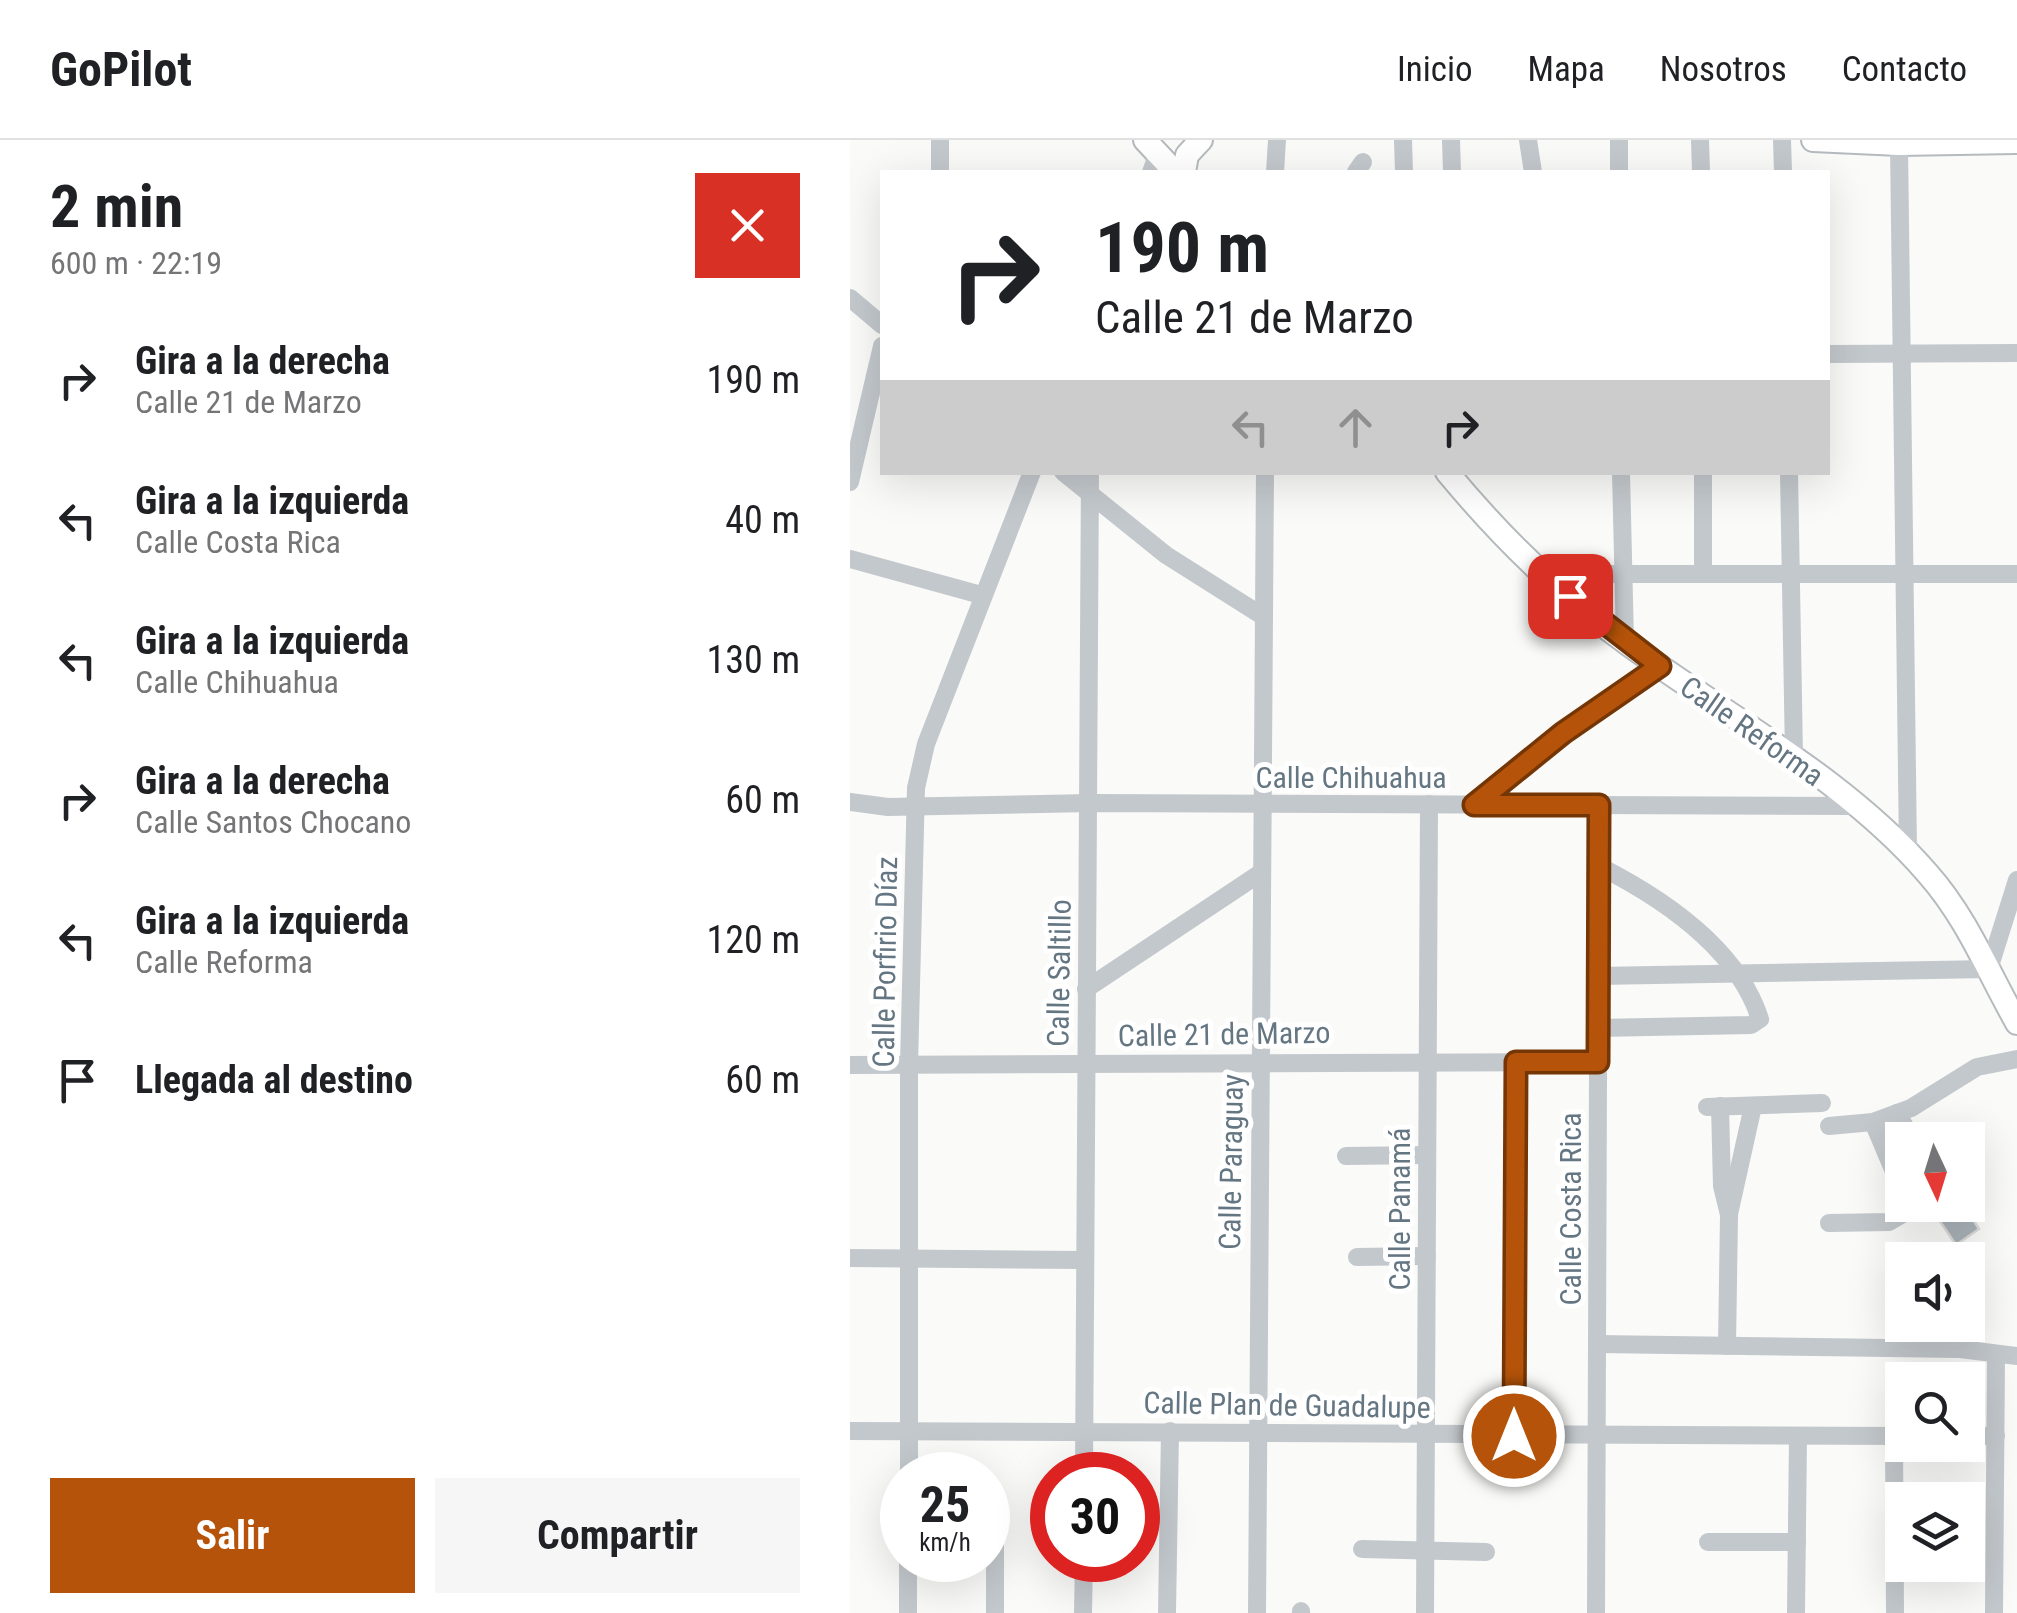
<!DOCTYPE html>
<html lang="es">
<meta charset="utf-8">
<style>
:root{--surface:#fff;--page:#f6f6f6;--text:#202124;--muted:#757577;--line:#e0e0e0;--accent:#b45309}
body{margin:0;font-family:"Roboto Condensed",sans-serif;background:var(--page);color:var(--text);height:100vh;display:flex;flex-direction:column;font-size:38px;white-space:nowrap}
*{box-sizing:border-box;margin:0}
p{font-size:32px;color:var(--muted)}
.icon{flex:none;width:55px;height:55px;fill:none;stroke:currentColor;stroke-width:2;stroke-linecap:round;stroke-linejoin:round}
.map{position:relative;flex:1;overflow:hidden}
.sheet{display:flex;flex-direction:column;background:var(--surface);width:850px}
.sheet>*{flex:none}
.guide{position:absolute;left:30px;top:30px;width:950px;height:305px;border-radius:0px;box-shadow:0 10px 40px #0002;background:#fff;color:var(--text);overflow:hidden}
.needle{width:65px;rotate:176deg}
.controls{position:absolute;left:1035px;top:982px;display:grid;gap:20px}
.controls a{display:grid;place-items:center;width:100px;height:100px;border-radius:0px;background:var(--surface);box-shadow:0 10px 40px #0002;font-size:50px}
.speed{position:absolute;left:30px;top:1312px;display:flex;gap:20px;font-size:50px;font-weight:700;text-align:center}
.speed>*{display:grid;place-content:center;width:130px;height:130px;border-radius:50%;background:var(--surface);box-shadow:0 10px 40px #0002;line-height:1}
.speed small{font-size:25px;font-weight:400}
.speed .limit{border:15px solid #d22;background:#fff;color:#111}
.pin{position:absolute;display:grid;place-items:center;width:85px;height:85px;color:#fff;margin:-42px;border-radius:20px;box-shadow:0 5px 15px #0006}
.me{position:absolute;width:110px;margin:-55px;rotate:0deg;stroke-linejoin:round;filter:drop-shadow(0 0 8px #0008)}
.turn{display:flex;align-items:center;gap:35px;height:210px;padding:0 50px;font-size:45px}
.turn .icon{width:130px;height:130px;stroke-width:2.5}
.turn b{display:block;font-size:70px;line-height:85px}
.lanes{display:flex;align-items:center;height:95px;padding:0 50px;background:#0003;justify-content:center;gap:50px;direction:ltr}
.lanes .off{opacity:.35}
.round{display:grid;place-items:center;flex:none;width:105px;height:105px;border-radius:0px;background:var(--page)}
.headline{display:flex;align-items:center;justify-content:space-between;height:170px;padding:0 50px}
h1{font-size:60px;font-weight:700;line-height:75px}
.action{display:flex;gap:20px;margin-top:auto;padding:20px 50px}
.action a{flex:1;height:115px;border-radius:0px;background:var(--accent);color:#fff;font-size:40px;font-weight:700;line-height:115px;text-align:center}
.action a+a{background:var(--page);color:var(--text)}
ul{padding:0;list-style:none}
li{display:flex;align-items:center;gap:30px;height:140px;padding:0 50px}
li div{flex:1}
li b{display:block;font-size:38px}
li em{font-style:normal}
header{display:flex;align-items:center;gap:60px;box-sizing:border-box;height:140px;padding:0 50px;background:var(--surface);border-bottom:2px solid var(--line)}
header strong{font-size:48px}
nav{display:flex;gap:55px;margin-inline-start:auto;font-size:35px}
main{display:flex;flex:1;min-height:0}
.map>svg:first-child{display:block}
</style>
<header>
<strong>GoPilot</strong>
<nav><a>Inicio</a><a>Mapa</a><a>Nosotros</a><a>Contacto</a></nav>
</header>
<main>
<section class="sheet">
<div class="headline"><div><h1>2 min</h1><p>600 m · 22:19</p></div><a class="round" style="background:#d93025;color:#fff"><svg class="icon" aria-label="close" viewBox="0 0 24 24"><path d="M6 6l12 12M18 6L6 18"/></svg></a></div>
<ul>
<li><svg class="icon" aria-label="right" viewBox="0 0 24 24"><path d="M7 20v-9h11M14 6l5 5-5 5"/></svg><div><b>Gira a la derecha</b><p>Calle 21 de Marzo</p></div><em>190 m</em></li>
<li><svg class="icon" aria-label="left" viewBox="0 0 24 24"><path d="M17 20v-9H6M10 6l-5 5 5 5"/></svg><div><b>Gira a la izquierda</b><p>Calle Costa Rica</p></div><em>40 m</em></li>
<li><svg class="icon" aria-label="left" viewBox="0 0 24 24"><path d="M17 20v-9H6M10 6l-5 5 5 5"/></svg><div><b>Gira a la izquierda</b><p>Calle Chihuahua</p></div><em>130 m</em></li>
<li><svg class="icon" aria-label="right" viewBox="0 0 24 24"><path d="M7 20v-9h11M14 6l5 5-5 5"/></svg><div><b>Gira a la derecha</b><p>Calle Santos Chocano</p></div><em>60 m</em></li>
<li><svg class="icon" aria-label="left" viewBox="0 0 24 24"><path d="M17 20v-9H6M10 6l-5 5 5 5"/></svg><div><b>Gira a la izquierda</b><p>Calle Reforma</p></div><em>120 m</em></li>
<li><svg class="icon" aria-label="arrive" viewBox="0 0 24 24"><path d="M6 21V4h12l-3 4 3 4H6"/></svg><div><b>Llegada al destino</b></div><em>60 m</em></li>
</ul>
<div class="action"><a>Salir</a><a>Compartir</a></div>
</section>
<div class="map">
<svg width="1167" height="1473" viewBox="0 0 1167 1473">
<rect width="100%" height="100%" fill="#fafaf8"/>
<path fill="#aab3b9" stroke="#dcdcda" stroke-width="2.5" d="M1079,1065H1114L1129,1089L1106,1105Z"/>
<g fill="none" stroke-linecap="round" stroke-linejoin="round">
<defs>
<g id="major">
<path d="M295,0L325,32"/>
<path d="M963,0L1049,4L1167,2"/>
<path d="M334,32L337,15L351,0"/>
<path d="M597,332C650,396 711,456 778,504C878,577 996,639 1078,734C1117,778 1138,832 1167,883"/>
</g>
</defs>
<use href="#major" stroke="#b5babe" stroke-width="26"/>
<g stroke="#c3c8cc" stroke-width="18">
<path d="M553,0L554,32"/>
<path d="M601,0L602,32"/>
<path d="M678,0L683,32"/>
<path d="M769,0V32"/>
<path d="M850,0L851,32"/>
<path d="M932,0L933,32"/>
<path d="M1049,4L1058,712"/>
<path d="M90,32V0"/>
<path d="M301,32L308,13"/>
<path d="M425,32L427,0"/>
<path d="M506,32L513,22"/>
<path d="M0,158L32,185"/>
<path d="M978,214L1167,213"/>
<path d="M213,332L316,415L414,477"/>
<path d="M771,332L775,502"/>
<path d="M853,332V434"/>
<path d="M939,332L944,616"/>
<path d="M0,342L32,206"/>
<path d="M0,419L131,455"/>
<path d="M693,434H1167"/>
<path d="M0,662L38,667L241,663L1002,666"/>
<path d="M624,665L713,593L810,527"/>
<path d="M748,836L1139,829L1167,740"/>
<path d="M236,849L412,732"/>
<path d="M748,888L901,885L910,879C887,807 812,758 749,726"/>
<path d="M0,925L748,922"/>
<path d="M870,966L872,1046L879,1075L877,1206"/>
<path d="M857,967L972,963"/>
<path d="M1047,973L1063,1000"/>
<path d="M979,986L1023,982L1061,968L1127,927L1167,919"/>
<path d="M496,1016L577,1015"/>
<path d="M879,1074L903,966"/>
<path d="M979,1083L1039,1082L1051,1075L1045,1034L1023,982"/>
<path d="M507,1117L577,1116"/>
<path d="M0,1118L234,1120"/>
<path d="M747,1204L1110,1209L1167,1216"/>
<path d="M0,1291L1052,1296"/>
<path d="M665,1296L666,922"/>
<path d="M1044,1296L1045,1473"/>
<path d="M1118,1296H1146"/>
<path d="M59,1335V925L66,648L76,604L182,332"/>
<path d="M234,1335L240,332"/>
<path d="M145,1374V1473"/>
<path d="M858,1402H947"/>
<path d="M512,1409L636,1412"/>
<path d="M451,1471V1473"/>
<path d="M58,1473V1420"/>
<path d="M233,1473L234,1420"/>
<path d="M317,1473L320,1291"/>
<path d="M407,1473L415,332"/>
<path d="M575,1473L579,664"/>
<path d="M746,1473L749,665"/>
<path d="M946,1473L948,1296"/>
<path d="M1144,1473L1146,1216"/>
</g>
<use href="#major" stroke="#fff" stroke-width="22"/>
</g>
<g fill="none" stroke-linecap="round" stroke-linejoin="round">
<defs>
<path id="route" d="M664,1296L666,922H748L749,665H624L713,593L810,526L720,456"/>
</defs>
<use href="#route" stroke="#753606" stroke-width="25"/>
<use href="#route" stroke="#b45309" stroke-width="18"/>
</g>
<g text-anchor="middle" dominant-baseline="central" stroke-width="10" stroke-linejoin="round" paint-order="stroke">
<g font-size="30" fill="#657683" stroke="#fff">
<text transform="translate(902 591) rotate(35)">Calle Reforma</text>
<text x="501" y="637">Calle Chihuahua</text>
<text transform="translate(35 822) rotate(-89)">Calle Porfirio Díaz</text>
<text transform="translate(209 833) rotate(-89)">Calle Saltillo</text>
<text transform="translate(374 894) rotate(-1)">Calle 21 de Marzo</text>
<text transform="translate(381 1022) rotate(-89)">Calle Paraguay</text>
<text transform="translate(549 1069) rotate(-90)">Calle Panamá</text>
<text transform="translate(720 1069) rotate(-90)">Calle Costa Rica</text>
<text transform="translate(437 1265) rotate(1)">Calle Plan de Guadalupe</text>
</g>
</g>
</svg>
<div class="controls">
<a><svg class="needle" viewBox="-14 -14 28 28"><path d="M0-13l5 13h-10z" fill="#e53935"/><path d="M0 13l5-13h-10z" fill="#757577"/></svg></a>
<a><svg class="icon" aria-label="sound" viewBox="0 0 24 24"><path d="M4 9h4l5-4v14l-5-4H4zM17 9q2 3 0 6"/></svg></a>
<a><svg class="icon" aria-label="search" viewBox="0 0 24 24"><circle cx="10" cy="10" r="6"/><path d="M15 15l6 6"/></svg></a>
<a><svg class="icon" aria-label="layers" viewBox="0 0 24 24"><path d="M12 4l9 5-9 5-9-5zM3 14l9 5 9-5"/></svg></a>
</div>
<div class="speed"><div>25<small>km/h</small></div><div class="limit">30</div></div>
<div class="pin" style="left:720px;top:456px;background:#d93025"><svg class="icon" aria-label="arrive" viewBox="0 0 24 24"><path d="M6 21V4h12l-3 4 3 4H6"/></svg></div>
<svg class="me" style="left:664px;top:1296px" viewBox="-20 -20 40 40"><circle r="17" fill="#b45309" stroke="#fff" stroke-width="3"/><path d="M0-11L8 9 0 5-8 9z" fill="#fff"/></svg>
<div class="guide">
<div class="turn"><svg class="icon" aria-label="right" viewBox="0 0 24 24"><path d="M7 20v-9h11M14 6l5 5-5 5"/></svg><div><b>190 m</b>Calle 21 de Marzo</div></div>
<div class="lanes"><svg class="icon off" aria-label="left" viewBox="0 0 24 24"><path d="M17 20v-9H6M10 6l-5 5 5 5"/></svg><svg class="icon off" aria-label="ahead" viewBox="0 0 24 24"><path d="M12 20V5M6 11l6-6 6 6"/></svg><svg class="icon" aria-label="right" viewBox="0 0 24 24"><path d="M7 20v-9h11M14 6l5 5-5 5"/></svg></div>
</div>
</div>
</main>
